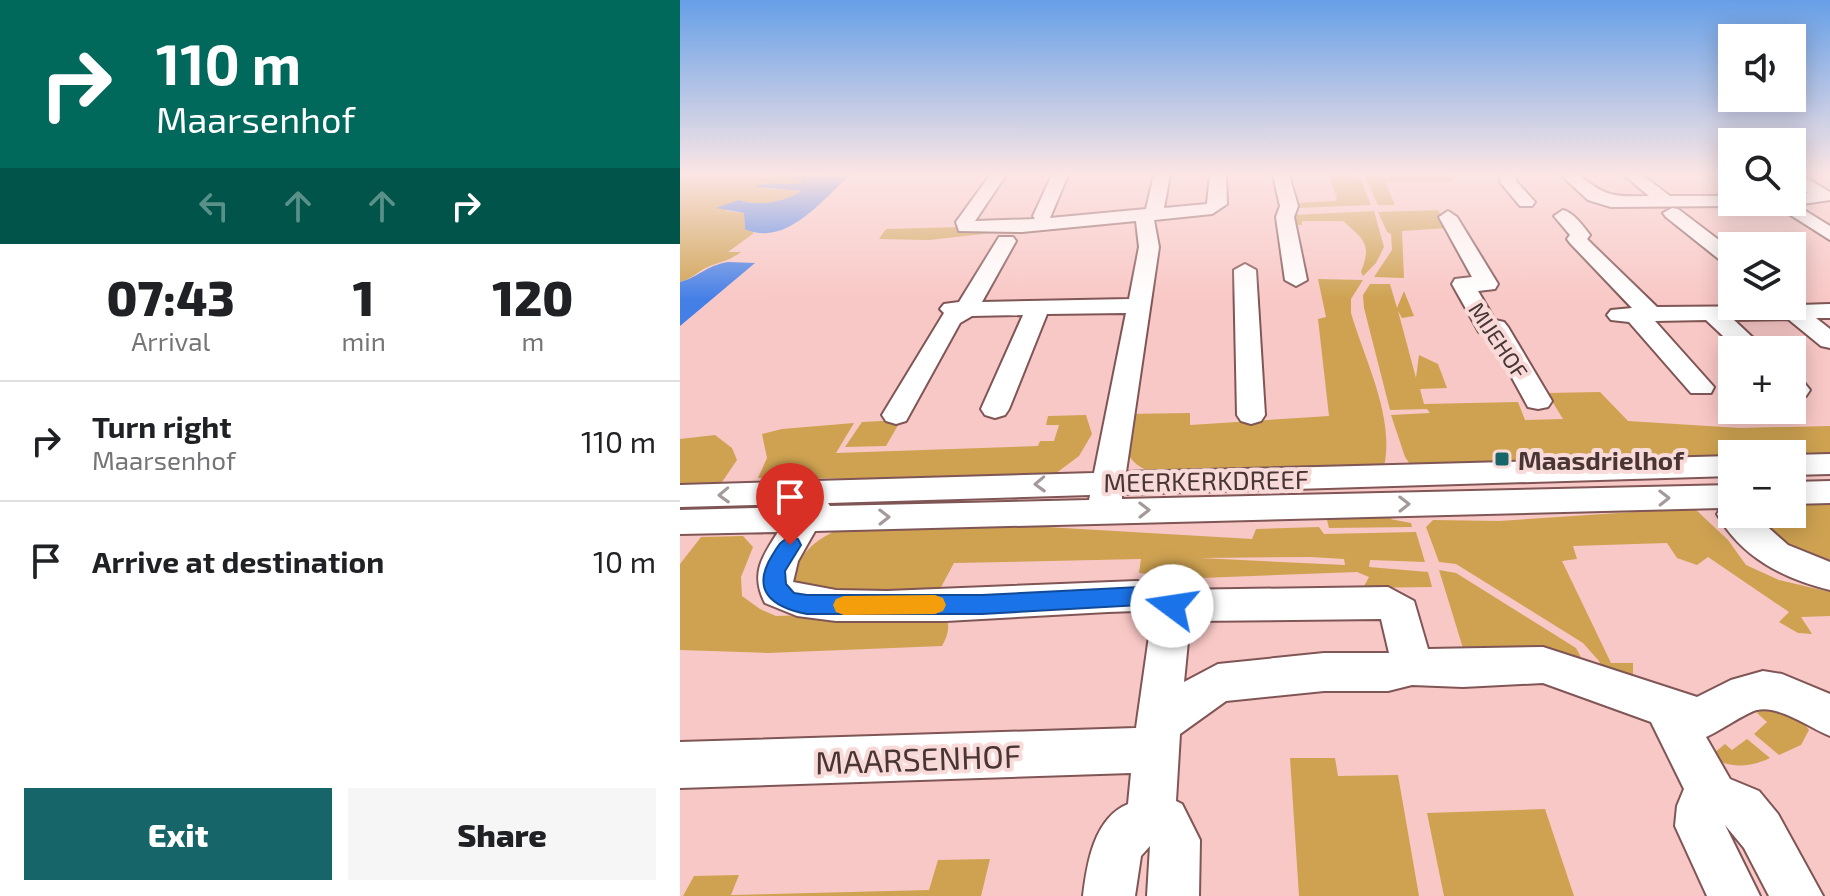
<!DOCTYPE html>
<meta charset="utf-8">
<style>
:root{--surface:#fff;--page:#f6f6f6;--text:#202124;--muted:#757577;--line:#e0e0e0;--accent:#166569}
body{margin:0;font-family:"Exo 2",sans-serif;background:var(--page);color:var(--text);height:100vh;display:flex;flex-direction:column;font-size:30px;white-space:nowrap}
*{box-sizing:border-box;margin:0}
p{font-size:26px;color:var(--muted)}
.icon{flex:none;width:44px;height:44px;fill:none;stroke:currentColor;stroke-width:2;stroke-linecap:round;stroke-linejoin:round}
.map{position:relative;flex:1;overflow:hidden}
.drawer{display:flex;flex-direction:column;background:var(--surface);width:680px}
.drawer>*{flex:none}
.guide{background:#00695c;color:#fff;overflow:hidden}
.buttons{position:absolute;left:1038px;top:24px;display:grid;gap:16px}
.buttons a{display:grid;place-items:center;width:88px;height:88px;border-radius:0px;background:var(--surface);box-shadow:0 4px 20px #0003;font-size:40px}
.pin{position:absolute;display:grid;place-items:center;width:68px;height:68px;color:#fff;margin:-82px -34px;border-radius:50% 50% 50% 0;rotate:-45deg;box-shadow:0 0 8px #0007}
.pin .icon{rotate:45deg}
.me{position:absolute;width:88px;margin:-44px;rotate:284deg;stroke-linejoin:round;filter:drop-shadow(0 0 6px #0008)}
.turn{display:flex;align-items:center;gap:28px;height:168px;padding:0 24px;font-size:36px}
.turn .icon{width:104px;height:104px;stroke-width:2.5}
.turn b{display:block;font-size:56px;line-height:68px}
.lanes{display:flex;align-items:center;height:76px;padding:0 24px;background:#0003;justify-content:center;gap:40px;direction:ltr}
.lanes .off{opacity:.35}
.eta{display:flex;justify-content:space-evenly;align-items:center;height:136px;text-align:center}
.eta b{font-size:48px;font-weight:800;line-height:56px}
.cta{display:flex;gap:16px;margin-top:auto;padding:16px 24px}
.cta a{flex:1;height:92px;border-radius:0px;background:var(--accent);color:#fff;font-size:32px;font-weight:800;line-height:92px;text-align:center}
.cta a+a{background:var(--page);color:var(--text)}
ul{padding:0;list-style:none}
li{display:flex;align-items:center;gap:24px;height:120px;padding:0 24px;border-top:2px solid var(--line)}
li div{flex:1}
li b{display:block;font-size:30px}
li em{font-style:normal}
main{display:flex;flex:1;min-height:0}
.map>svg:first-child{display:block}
</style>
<main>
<section class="drawer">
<div class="guide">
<div class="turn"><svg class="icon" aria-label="right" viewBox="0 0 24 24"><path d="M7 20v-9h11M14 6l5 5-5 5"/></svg><div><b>110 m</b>Maarsenhof</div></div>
<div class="lanes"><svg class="icon off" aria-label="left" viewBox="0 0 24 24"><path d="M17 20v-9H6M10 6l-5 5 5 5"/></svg><svg class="icon off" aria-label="ahead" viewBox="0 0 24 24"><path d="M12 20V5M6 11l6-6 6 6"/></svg><svg class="icon off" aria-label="ahead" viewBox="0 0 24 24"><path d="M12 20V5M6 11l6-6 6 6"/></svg><svg class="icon" aria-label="right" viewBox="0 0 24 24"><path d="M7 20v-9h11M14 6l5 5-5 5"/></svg></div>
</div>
<div class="eta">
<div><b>07:43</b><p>Arrival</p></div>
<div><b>1</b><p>min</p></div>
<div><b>120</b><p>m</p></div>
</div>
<ul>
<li><svg class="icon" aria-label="right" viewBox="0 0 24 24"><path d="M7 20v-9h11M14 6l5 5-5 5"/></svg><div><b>Turn right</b><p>Maarsenhof</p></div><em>110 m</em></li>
<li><svg class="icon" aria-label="arrive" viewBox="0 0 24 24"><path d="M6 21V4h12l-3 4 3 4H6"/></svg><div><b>Arrive at destination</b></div><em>10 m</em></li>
</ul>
<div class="cta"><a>Exit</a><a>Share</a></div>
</section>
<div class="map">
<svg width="1150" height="896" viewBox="0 0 1150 896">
<rect width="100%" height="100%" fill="#f8c8c6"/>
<g fill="#cea251" fill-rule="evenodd">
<path d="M0,175H115L108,176L122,179V182L113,185L82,183L87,189L124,191C103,202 81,207 59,200L46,211L64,213L65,228L74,233L48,252H61C49,261 42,261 30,266C19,270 12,279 0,282Z"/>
<path d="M649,175H679L691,205L616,208L614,203L655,201L657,198Z"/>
<path d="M684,175H769L773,181L705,182L715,205H698Z"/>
<path d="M758,210L768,228L722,231L724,278L694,277L712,250L711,234L707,232L698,212Z"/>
<path d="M694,211L704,247L696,263L683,276L681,272C692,243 684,240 663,221H622V225H614L613,215Z"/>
<path d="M280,227L288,231L341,230L249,240L199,239L206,229Z"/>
<path d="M638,279L683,280L671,299V313C685,361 715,417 704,467L471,472C440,460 446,443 445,414L510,413V425L649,416L638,319L646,317Z"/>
<path d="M690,284H710L717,308L724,291L734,316L722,318L718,311L736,378L739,355L758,364L767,388L740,389L744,404L838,402L845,420L883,419L867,393L920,392L948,421L1060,428L1150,426V459L1112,460V454H1052V461L950,464L941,458L734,470L725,457L711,415L750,413L747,409L710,410L684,308L683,295Z"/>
<path d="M406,415L412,434L399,456L367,480L78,478L87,458L82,434L102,429L174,423L156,453L358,446L360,441H374L379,425H366L368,416Z"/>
<path d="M221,420L206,446L165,447L182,422Z"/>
<path d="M35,435L52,448L57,460L38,488L0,487V439Z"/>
<path d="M1150,498V568L1124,561L1072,514H1112V499Z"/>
<path d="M1014,508L1048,540L1066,565L1099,580L1150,592V616L1121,617L1132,634L1118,633L1099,622L1109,612L1028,557L1017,565L997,558L987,543L893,546L897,559L882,561L931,663H953V679L928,681L919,661L903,643L776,564L759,562L746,527L753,520L819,521Z"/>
<path d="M713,509L716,517L710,519L731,523L732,527L649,528L647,520Z"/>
<path d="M349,526L572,539L576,529L639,527L644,534L736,532L745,562L690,560L689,567L748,572L752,587L683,588L689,577L677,572L521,578L459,573L461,559L274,563L260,589C216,591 152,605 113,581C118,554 134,541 157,530ZM631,557L664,559L665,565L520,558Z"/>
<path d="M63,536L73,547L61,577L62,596L80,609L96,616L263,611C271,624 269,633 262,646L88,653L0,650V564L21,537Z"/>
<path d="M759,570L776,573L896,648L910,674L786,658Z"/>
<path d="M1087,705L1116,713L1129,730L1121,745L1099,755L1074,734L1087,722L1077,713Z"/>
<path d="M1067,739L1090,758C1071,767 1054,768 1035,760L1034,753L1045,744L1052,750Z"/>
<path d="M610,758H655L658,776L718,775L739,896H619Z"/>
<path d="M865,809L894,896H764L747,813Z"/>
<path d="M310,859L301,896H3L14,876L59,875L51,895L249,890L258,860Z"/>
</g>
<g fill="#447fe6">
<path d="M170,175C143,199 106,248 65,229L64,213L36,208L59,200C80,207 103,202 122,191L75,187C90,179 106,188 122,182V179L104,178L108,176Z"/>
<path d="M48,262L75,263L0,326V282C19,277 25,266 48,262Z"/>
</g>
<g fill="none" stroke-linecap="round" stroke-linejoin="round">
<defs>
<g id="minor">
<path d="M310,175H326L295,221L355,219L353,216L372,175H388L370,218L466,209L474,175H490L484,208L527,204L530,175H546L547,204L532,214L474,220L479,247L446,472L1052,456V476L442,494V499L1052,485V514H1073L1108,545L1150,562V590C1103,578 1062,558 1037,514L1041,508L135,531L118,561L113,582L156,590L207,591L457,581L492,590L708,587L734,601L748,649L863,647L1017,697L1051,680L1083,671L1102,674L1150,694V736C1130,728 1099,705 1077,710C1067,712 1040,731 1026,737L1050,779L1079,791L1098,814L1143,896H1089L1064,848L1045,825L1080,896H1027L995,826L997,806L1004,789L971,722L863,683L783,687L732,685L708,691H644L546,701L500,734L496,801L502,804L520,840L519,896H467L470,846L461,856L455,896H403C407,863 414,818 448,804L451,773L0,788V742L456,728L472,615L457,611L428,612L266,621H156L117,616L85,603C70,574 82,557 98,532L0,534V510L116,507L118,504L0,507V485L414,473L446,313L367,314L329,409L325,415L315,418L305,415L301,409L343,315L292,316L280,323L226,421L216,424L206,421L202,415L264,313L260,309L264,304L279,302L319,237H333L336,241L302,302L449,299L459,247L456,221L342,232L279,231L276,222ZM410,495L409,500L150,506L148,503ZM701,619L709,653H644L538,664L504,682L510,621Z"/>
<path d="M593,175H609L618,206L614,217L627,280L616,286L605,280L596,217L600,206Z"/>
<path d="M820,175H836V181L855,202L852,206H840L820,182Z"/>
<path d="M881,175H899C926,197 934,197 969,196L944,175H962L990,196H1052V202H1060L1052,206L931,207L908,200Z"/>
<path d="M1112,175H1121L1150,192V200L1116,205L1150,226V240L1090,202H1112V195L1128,193L1112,183Z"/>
<path d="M992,208L998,209L1052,250V266L1045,264L986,217L983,213Z"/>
<path d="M883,210C894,213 903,226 910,235L907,239L913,245L977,307L1112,306V301L1119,305L1150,304V318H1136L1150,329V348L1141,346L1108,319L1054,320L1086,350H1058L1026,320L975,321L1034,387L1031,393H1011L949,322L931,320L927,315L931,310L952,308L890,243L887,239L890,235L874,216Z"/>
<path d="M768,211L777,217L818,284L815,289L798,291L815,320L824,322L828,327L872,401L868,407L858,409L848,407L808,334L799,332L772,284L775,279L792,277L759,217Z"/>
<path d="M565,264L576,270L585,415L581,421L571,424L561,421L557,415L554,270Z"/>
<path d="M1112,378L1122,380L1130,390L1126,396L1112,397Z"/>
<path d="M1150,454V474L1112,475V455Z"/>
<path d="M1150,481V503L1112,504V482Z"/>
</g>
</defs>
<use href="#minor" stroke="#7f5655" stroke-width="4"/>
<use href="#minor" fill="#fff" fill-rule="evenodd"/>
</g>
<defs><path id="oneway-chevron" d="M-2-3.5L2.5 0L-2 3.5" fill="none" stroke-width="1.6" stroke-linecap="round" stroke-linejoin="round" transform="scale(2)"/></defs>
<g stroke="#a49a9a">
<use href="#oneway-chevron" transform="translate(360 484) rotate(178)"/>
<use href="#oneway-chevron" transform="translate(44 495) rotate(178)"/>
<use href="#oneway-chevron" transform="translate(984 498) rotate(-1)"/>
<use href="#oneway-chevron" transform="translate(724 504) rotate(-1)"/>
<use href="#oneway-chevron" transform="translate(464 510) rotate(-1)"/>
<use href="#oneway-chevron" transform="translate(204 517) rotate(-1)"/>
</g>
<linearGradient id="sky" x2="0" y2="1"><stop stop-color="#669fe7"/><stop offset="0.58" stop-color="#fce6e5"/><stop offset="1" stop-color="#fce6e5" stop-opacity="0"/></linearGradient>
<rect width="1150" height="300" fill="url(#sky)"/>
<path fill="#1a73e8" stroke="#114b97" stroke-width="2" d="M110,537L118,539L121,545L105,571L106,584L114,593L127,595H302L460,587L500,599L504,606L500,613L492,616L460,605L302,614H127C91,607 70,590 93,554C98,546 101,540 110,537Z"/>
<path fill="#f59e0b" d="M255,595L263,598L266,605L263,611L255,614L164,615L156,612L153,605L156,599L164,596Z"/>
<rect fill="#166569" stroke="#f8dad9" stroke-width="3" x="814" y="451" width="16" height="16" rx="4"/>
<g text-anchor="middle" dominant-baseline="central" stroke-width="8" stroke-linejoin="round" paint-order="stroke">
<g font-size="22" fill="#483534" stroke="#f8dad9">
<text transform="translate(819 340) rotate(56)">MIJEHOF</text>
</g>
<g font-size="26" font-weight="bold" fill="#483534" stroke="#f8dad9" text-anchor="start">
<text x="838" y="459">Maasdrielhof</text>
</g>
<g font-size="26" fill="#483534" stroke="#f8dad9">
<text transform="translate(526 480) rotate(-1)">MEERKERKDREEF</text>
</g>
<g font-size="32" fill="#483534" stroke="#f8dad9">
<text transform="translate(238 758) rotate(-2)">MAARSENHOF</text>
</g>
</g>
</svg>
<div class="buttons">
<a><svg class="icon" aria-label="sound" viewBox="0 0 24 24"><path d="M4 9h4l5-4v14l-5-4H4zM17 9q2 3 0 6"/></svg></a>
<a><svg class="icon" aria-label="search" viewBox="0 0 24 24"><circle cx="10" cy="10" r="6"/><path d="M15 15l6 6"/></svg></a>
<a><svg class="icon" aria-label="layers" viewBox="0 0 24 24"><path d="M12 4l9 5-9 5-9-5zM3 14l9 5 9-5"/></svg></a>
<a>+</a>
<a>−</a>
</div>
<div class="pin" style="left:110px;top:545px;background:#d93025"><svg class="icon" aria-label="arrive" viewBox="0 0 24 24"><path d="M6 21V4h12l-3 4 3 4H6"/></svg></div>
<svg class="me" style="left:492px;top:606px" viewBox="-20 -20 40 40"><circle r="19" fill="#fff"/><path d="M0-13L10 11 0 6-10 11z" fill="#1a73e8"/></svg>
</div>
</main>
